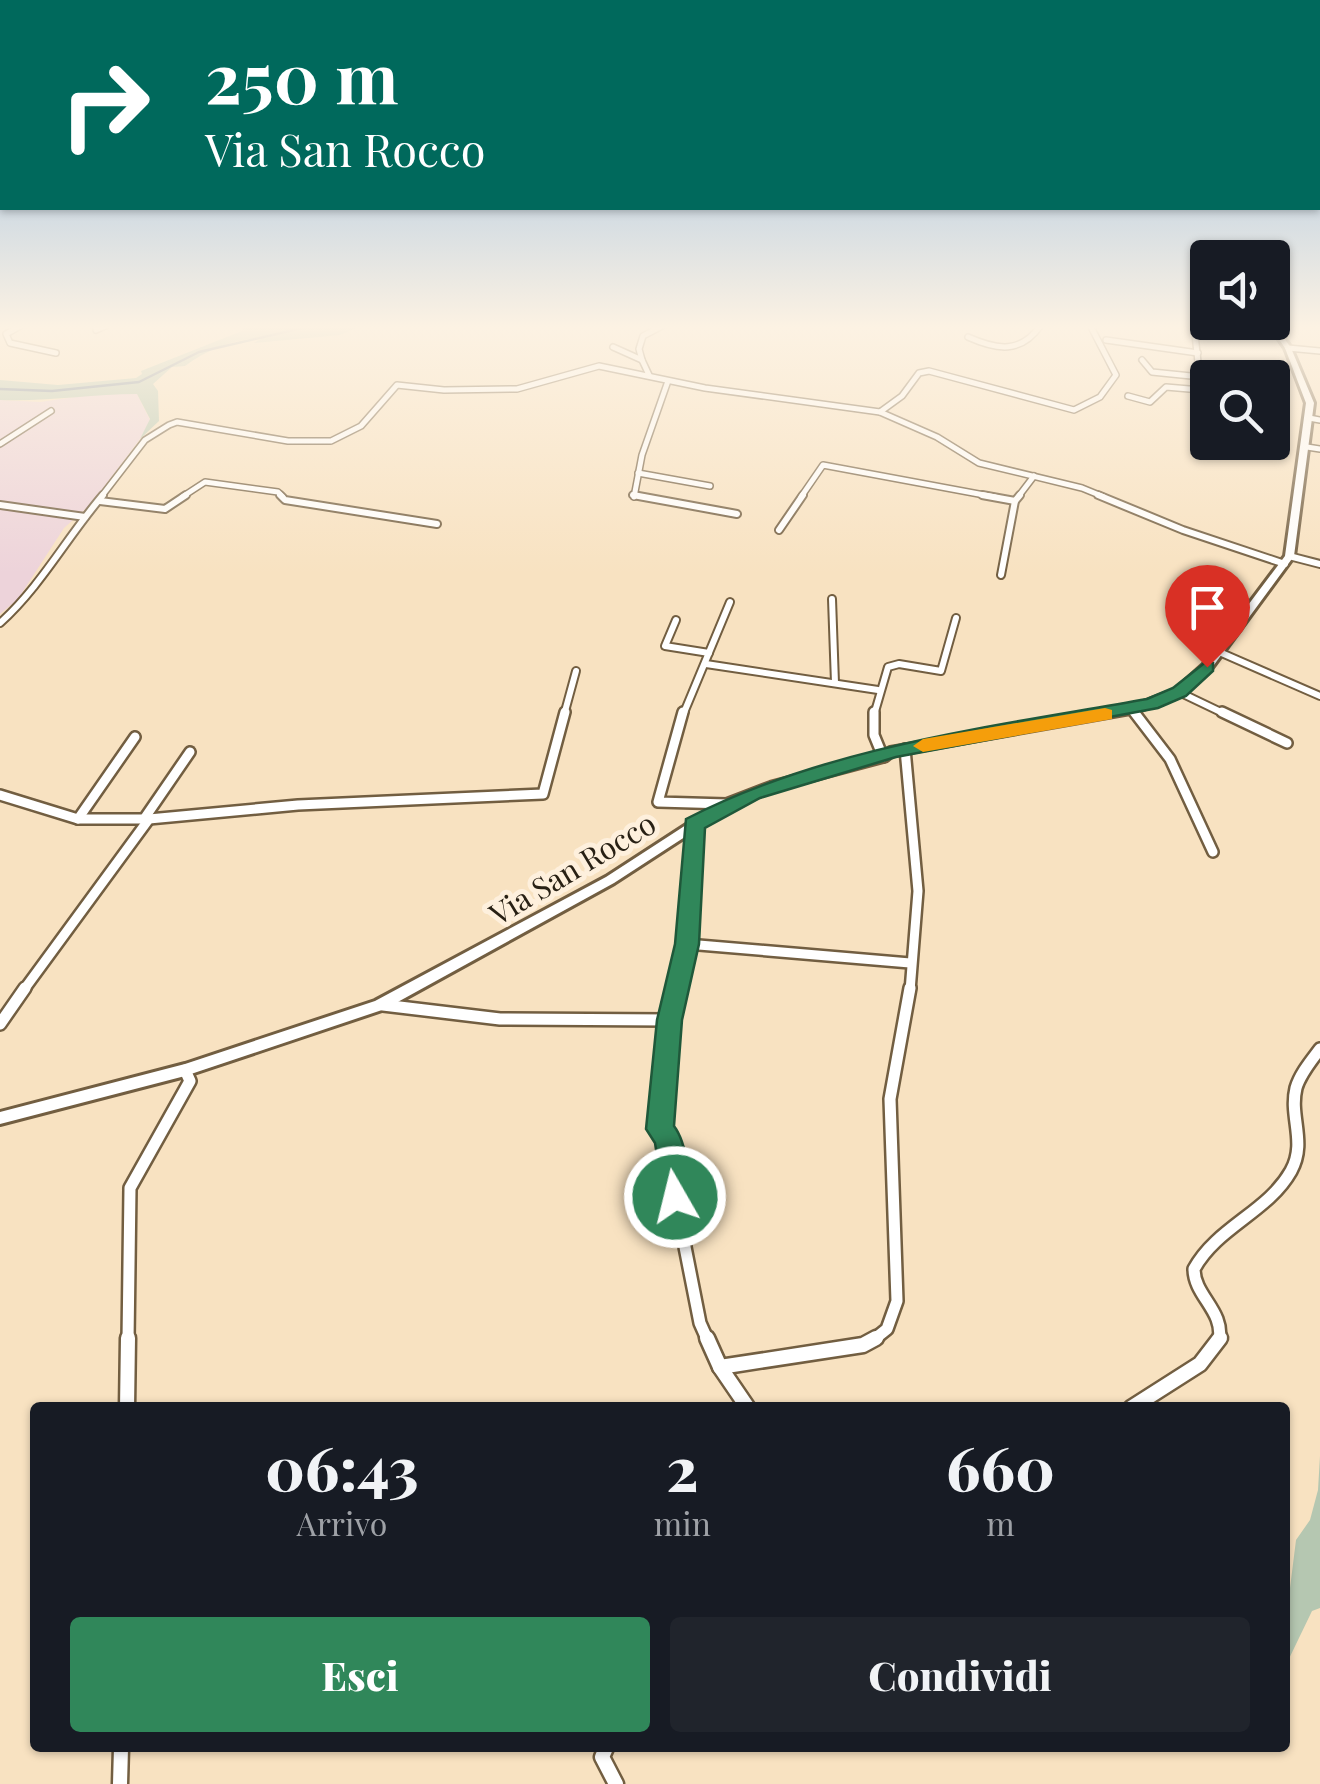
<!DOCTYPE html>
<html lang="it">
<style>
:root{--surface:#171b24;--page:#20242c;--text:#f1f3f6;--muted:#9ea1a6;--accent:#30875a}
body{margin:0;font-family:"Playfair Display",serif;background:var(--page);color:var(--text);height:100vh;display:flex;flex-direction:column;font-size:38px;white-space:nowrap}
*{box-sizing:border-box;margin:0}
p{font-size:32px;color:var(--muted)}
.icon{flex:none;width:55px;height:55px;fill:none;stroke:currentColor;stroke-width:2;stroke-linecap:round;stroke-linejoin:round}
.map{position:relative;flex:1;overflow:hidden}
.details{position:absolute;left:30px;top:1402px;width:1260px;height:350px;display:flex;flex-direction:column;background:var(--surface);border-radius:10px;box-shadow:0 2px 8px #0004}
.details>*{flex:none}
.hud{position:absolute;left:0px;top:0px;width:1320px;height:210px;box-shadow:0 2px 8px #0004;background:#00695c;color:#fff;overflow:hidden}
.buttons{position:absolute;left:1190px;top:240px;display:grid;gap:20px}
.buttons a{display:grid;place-items:center;width:100px;height:100px;border-radius:10px;background:var(--surface);box-shadow:0 2px 8px #0004;font-size:50px}
.pin{position:absolute;display:grid;place-items:center;width:85px;height:85px;color:#fff;margin:-102px -42px;border-radius:50% 50% 50% 0;rotate:-45deg;box-shadow:0 0 10px #0007}
.pin .icon{rotate:45deg}
.me{position:absolute;width:110px;margin:-55px;rotate:352deg;stroke-linejoin:round;filter:drop-shadow(0 0 8px #0008)}
.turn{display:flex;align-items:center;gap:35px;height:210px;padding:0 40px;font-size:45px}
.turn .icon{width:130px;height:130px;stroke-width:2.5}
.turn b{display:block;font-size:70px;line-height:85px}
.eta{display:flex;justify-content:space-evenly;align-items:center;height:170px;text-align:center}
.eta b{font-size:60px;font-weight:800;line-height:70px}
.primary-button{display:flex;gap:20px;margin-top:auto;padding:20px 40px}
.primary-button a{flex:1;height:115px;border-radius:10px;background:var(--accent);color:#fff;font-size:40px;font-weight:800;line-height:115px;text-align:center}
.primary-button a+a{background:var(--page);color:var(--text)}
.map>svg:first-child{display:block}
</style>
<div class="map">
<svg width="1320" height="1784" viewBox="0 0 1320 1784">
<rect width="100%" height="100%" fill="#f8e2c1"/>
<path fill="#edd3da" d="M97,394H137L150,420L140,439L91,504L64,528L18,599L0,614V400L40,402Z"/>
<g fill="#b5c7b1">
<path d="M246,325H364L340,335L254,343L262,338C233,339 207,350 185,366L172,367L153,384L158,391L159,421L140,439L150,419L137,394C91,394 46,402 0,400V380L58,385L136,378L142,374L141,371L242,331Z"/>
<path d="M1320,1456V1608L1312,1611L1285,1667V1628L1296,1540L1310,1520L1318,1490Z"/>
</g>
<g fill="none" stroke-linecap="round" stroke-linejoin="round">
<path stroke="#76889d" stroke-width="2.5" d="M0,389L52,391L139,382L199,352L315,325"/>
<defs>
<g id="street-far4">
<path d="M22,325L6,334L10,343L56,353"/>
<path d="M1253,325L1274,327"/>
<path d="M96,330L107,325"/>
<path d="M968,337C997,350 1021,354 1041,325"/>
<path d="M1106,340L1198,353"/>
<path d="M613,347L642,360L649,375"/>
<path d="M1288,348L1320,351"/>
<path d="M642,360L639,349L643,336L664,325"/>
<path d="M1142,360L1152,372L1201,377"/>
<path d="M1128,396L1150,402L1166,387L1201,390L1194,325"/>
<path d="M880,412L937,437L979,463L1082,488L1104,497"/>
<path d="M1309,418L1320,420"/>
<path d="M0,444L51,411"/>
<path d="M1307,447L1320,449"/>
<path d="M638,473L710,486"/>
<path d="M101,497L145,440L169,425L177,422L288,441H331L361,426L397,385L444,390L517,389L599,366L705,388L880,412L902,396L919,373L929,371L1074,410L1100,397L1116,375L1090,325"/>
<path d="M182,497L205,482L278,492L283,497"/>
<path d="M634,497L642,455L668,381"/>
<path d="M801,497L823,465L995,497"/>
<path d="M1018,497L1034,476"/>
</g>
<g id="street-far3">
<path d="M280,495L285,500L437,524"/>
<path d="M633,495L737,514"/>
<path d="M982,495L1015,501"/>
<path d="M1098,495L1183,530L1285,564"/>
<path d="M100,501L165,509L186,495"/>
<path d="M0,505L85,517"/>
<path d="M779,530L803,495"/>
<path d="M1289,556L1320,564"/>
<path d="M1001,575L1015,501L1020,495"/>
<path d="M832,599L835,683"/>
<path d="M676,620L665,646L709,653"/>
<path d="M0,623C41,586 67,537 103,495"/>
<path d="M1217,651L1320,696"/>
<path d="M706,664L878,690"/>
<path d="M1179,692L1227,715"/>
<path d="M1132,710L1136,715"/>
<path d="M564,715L576,671"/>
<path d="M683,715L730,602"/>
<path d="M874,715L888,667L899,664L941,671L956,618"/>
</g>
<g id="street-far2">
<path d="M683,712L658,802L727,804"/>
<path d="M874,712V735L883,757"/>
<path d="M1134,712L1170,759L1213,852"/>
<path d="M1222,712L1287,743"/>
<path d="M905,749L918,891L910,991"/>
<path d="M0,795L78,819H149L298,805L543,794L565,712"/>
<path d="M78,819L135,737"/>
<path d="M144,819L190,752"/>
<path d="M687,944L910,963"/>
<path d="M23,991L149,819"/>
<path d="M676,991L687,944L694,824"/>
</g>
<g id="street-far1">
<path d="M677,988L669,1020L660,1129L668,1139L669,1166L700,1323L708,1341"/>
<path d="M383,1005L500,1019L669,1020"/>
<path d="M0,1024L25,988"/>
<path d="M128,1341L130,1188L190,1081L185,1070"/>
<path d="M872,1341L887,1329L897,1301L890,1099L910,988"/>
<path d="M1219,1341C1225,1311 1194,1296 1194,1269C1217,1227 1268,1212 1291,1171C1307,1142 1289,1117 1296,1088C1300,1074 1311,1061 1320,1049"/>
</g>
<g id="street">
<path d="M707,1338L720,1367L748,1408"/>
<path d="M720,1367L863,1345L876,1338"/>
<path d="M127,1408L128,1338"/>
<path d="M1131,1408L1200,1364L1220,1338"/>
<path d="M606,1748L602,1757L616,1784"/>
<path d="M120,1784L121,1748"/>
</g>
<path id="secondary" d="M1269,325H1275L1291,348L1314,403L1294,556L1211,669L1183,694L1136,712L893,755L887,760L778,789L731,807L614,883L385,1009L185,1076L0,1124V1112L185,1064L375,1001L606,877L723,801L770,783L879,754L890,748L1130,707L1175,690L1203,665L1285,556L1306,403L1285,348Z"/>
</defs>
<use href="#street-far4" stroke="#725e41" stroke-width="8"/>
<use href="#street-far3" stroke="#725e41" stroke-width="10"/>
<use href="#street-far2" stroke="#725e41" stroke-width="14"/>
<use href="#street-far1" stroke="#725e41" stroke-width="16"/>
<use href="#street" stroke="#725e41" stroke-width="19"/>
<use href="#secondary" stroke="#725e41" stroke-width="6"/>
<use href="#street-far4" stroke="#fff" stroke-width="5"/>
<use href="#street-far3" stroke="#fff" stroke-width="6"/>
<use href="#street-far2" stroke="#fff" stroke-width="9"/>
<use href="#street-far1" stroke="#fff" stroke-width="11"/>
<use href="#street" stroke="#fff" stroke-width="14"/>
<use href="#secondary" fill="#fff" fill-rule="evenodd"/>
</g>
<linearGradient id="sky" x2="0" y2="1"><stop stop-color="#88b4e2"/><stop offset="0.57" stop-color="#fcf2e3"/><stop offset="1" stop-color="#fcf2e3" stop-opacity="0"/></linearGradient>
<rect width="1320" height="574" fill="url(#sky)"/>
<path fill="#30875a" stroke="#1f583a" stroke-width="2.5" d="M1207,661L1213,663V671L1186,696L1158,708L896,757L760,798L705,828L699,944L682,1020L674,1126C686,1142 694,1187 685,1206L675,1210L665,1206L655,1143L646,1129L657,1020L675,944L686,819C828,746 991,727 1147,699L1173,688Z"/>
<path fill="#f59e0b" d="M1105,708L1112,710V719L923,752L913,746L923,739Z"/>
<g text-anchor="middle" dominant-baseline="central" stroke-width="10" stroke-linejoin="round" paint-order="stroke">
<g font-size="30" fill="#282014" stroke="#fef0dd">
<text transform="translate(572 868) rotate(-31)">Via San Rocco</text>
</g>
</g>
</svg>
<div class="buttons">
<a><svg class="icon" aria-label="sound" viewBox="0 0 24 24"><path d="M4 9h4l5-4v14l-5-4H4zM17 9q2 3 0 6"/></svg></a>
<a><svg class="icon" aria-label="search" viewBox="0 0 24 24"><circle cx="10" cy="10" r="6"/><path d="M15 15l6 6"/></svg></a>
</div>
<div class="pin" style="left:1207px;top:667px;background:#d93025"><svg class="icon" aria-label="arrive" viewBox="0 0 24 24"><path d="M6 21V4h12l-3 4 3 4H6"/></svg></div>
<svg class="me" style="left:675px;top:1197px" viewBox="-20 -20 40 40"><circle r="17" fill="#30875a" stroke="#fff" stroke-width="3"/><path d="M0-11L8 9 0 5-8 9z" fill="#fff"/></svg>
<div class="hud">
<div class="turn"><svg class="icon" aria-label="right" viewBox="0 0 24 24"><path d="M7 20v-9h11M14 6l5 5-5 5"/></svg><div><b>250 m</b>Via San Rocco</div></div>
</div>
<section class="details">
<div class="eta">
<div><b>06:43</b><p>Arrivo</p></div>
<div><b>2</b><p>min</p></div>
<div><b>660</b><p>m</p></div>
</div>
<div class="primary-button"><a>Esci</a><a>Condividi</a></div>
</section>
</div>
